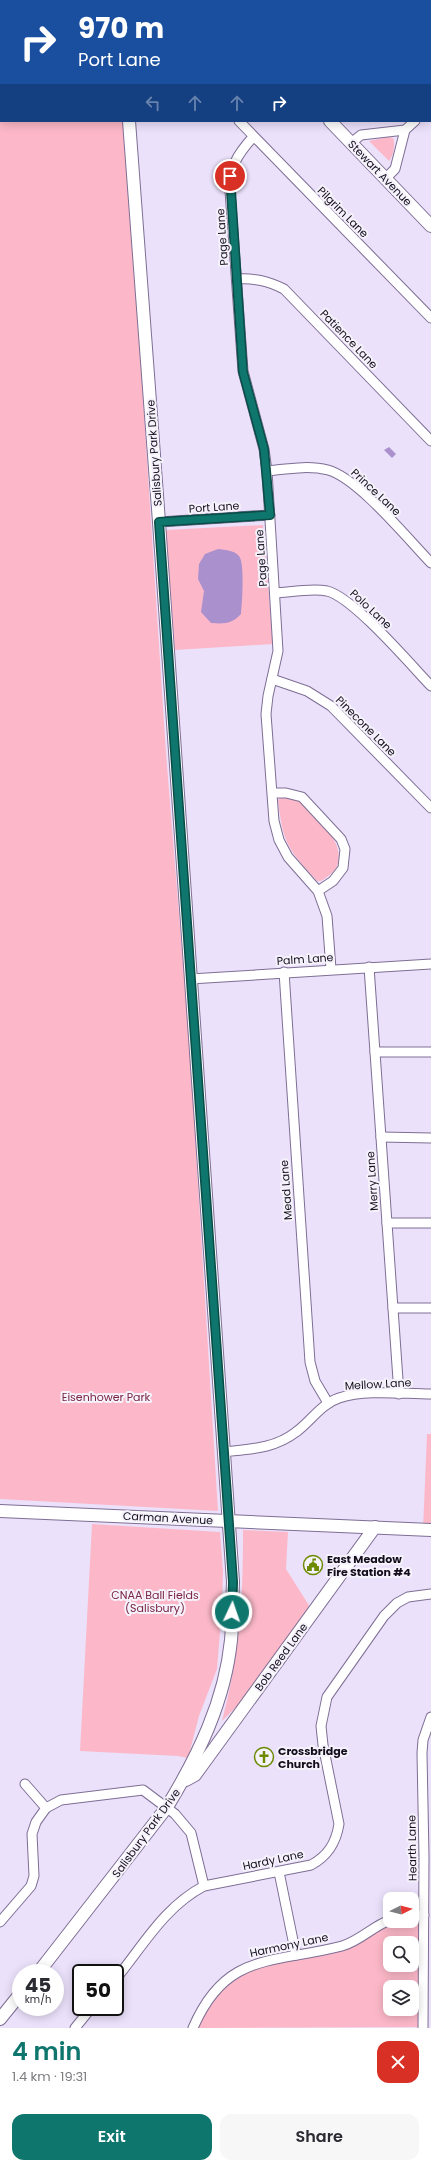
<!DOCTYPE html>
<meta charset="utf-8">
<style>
:root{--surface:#fff;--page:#f7f7f7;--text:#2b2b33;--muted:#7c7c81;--accent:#0f766e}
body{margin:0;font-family:Poppins,sans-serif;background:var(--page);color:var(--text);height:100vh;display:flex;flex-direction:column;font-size:15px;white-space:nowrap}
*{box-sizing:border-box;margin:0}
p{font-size:13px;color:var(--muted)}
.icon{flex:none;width:22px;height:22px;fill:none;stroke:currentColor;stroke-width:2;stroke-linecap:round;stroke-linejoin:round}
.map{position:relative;height:2028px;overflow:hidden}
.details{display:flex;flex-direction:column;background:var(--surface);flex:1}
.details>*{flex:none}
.hud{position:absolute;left:0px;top:0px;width:431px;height:122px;box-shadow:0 2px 10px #0003;background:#1a4fa0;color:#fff;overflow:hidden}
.needle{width:26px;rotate:84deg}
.buttons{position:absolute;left:383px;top:1892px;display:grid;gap:8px}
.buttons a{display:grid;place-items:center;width:36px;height:36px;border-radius:8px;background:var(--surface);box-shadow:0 2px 10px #0003;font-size:20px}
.speed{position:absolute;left:12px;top:1964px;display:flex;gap:8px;font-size:20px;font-weight:700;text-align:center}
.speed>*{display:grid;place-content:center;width:52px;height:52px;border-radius:50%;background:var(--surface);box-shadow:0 2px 10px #0003;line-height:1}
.speed small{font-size:10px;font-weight:400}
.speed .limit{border:2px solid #111;border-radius:6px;background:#fff;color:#111}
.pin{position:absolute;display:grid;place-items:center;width:34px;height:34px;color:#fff;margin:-17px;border:2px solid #fff;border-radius:50%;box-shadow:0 1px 4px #0007}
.me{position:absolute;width:44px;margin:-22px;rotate:3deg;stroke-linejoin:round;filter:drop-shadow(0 0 3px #0008)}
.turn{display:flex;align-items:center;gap:14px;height:84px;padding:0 12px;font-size:18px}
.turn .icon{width:52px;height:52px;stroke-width:2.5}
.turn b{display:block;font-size:28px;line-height:34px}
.lanes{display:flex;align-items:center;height:38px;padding:0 12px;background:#0003;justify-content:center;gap:20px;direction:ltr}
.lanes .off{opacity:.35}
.round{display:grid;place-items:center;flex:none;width:42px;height:42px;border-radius:12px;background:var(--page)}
.head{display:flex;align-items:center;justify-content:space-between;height:68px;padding:0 12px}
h1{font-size:24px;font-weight:600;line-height:30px;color:var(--accent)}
.primary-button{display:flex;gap:8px;margin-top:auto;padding:8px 12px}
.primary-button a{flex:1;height:46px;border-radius:12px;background:var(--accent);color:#fff;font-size:16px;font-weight:600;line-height:46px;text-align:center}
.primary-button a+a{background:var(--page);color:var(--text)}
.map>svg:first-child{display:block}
</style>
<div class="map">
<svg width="431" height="2028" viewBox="0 0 431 2028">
<rect width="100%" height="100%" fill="#ebe1fb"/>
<g fill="#fcb8c8" fill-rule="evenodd">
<path d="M0,0L98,1H1V121H125L166,753L189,1038L218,1511L0,1499Z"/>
<path d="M388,137L393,138C396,143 393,157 389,161L369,141Z"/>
<path d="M263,525L273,644L175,650L166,530Z"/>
<path d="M282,797L295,799L301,803C315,818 347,842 337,866C335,872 327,877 321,881H317C288,849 283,844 278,800Z"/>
<path d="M427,1434H431V1530L423,1529Z"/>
<path d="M92,1524L220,1532L223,1571L222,1608L217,1669L199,1716L188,1758L178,1756L80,1751Z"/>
<path d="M243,1530L288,1532L286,1569L310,1607L238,1705L222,1721C240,1653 243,1600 243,1530Z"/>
<path d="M424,1915L423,2027L193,2028L200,2011L237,1971L343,1945L390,1921H412V1916ZM390,1943H412V1965H390ZM390,1987H412V2009H390Z"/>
</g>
<g fill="#aa91ce">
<path d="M389,447L396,454L392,458L384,450Z"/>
<path d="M218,549C225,550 234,550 239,556C245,563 242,604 241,614C232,624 224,624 211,623L201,612L204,591L198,579L199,564L205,554Z"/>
</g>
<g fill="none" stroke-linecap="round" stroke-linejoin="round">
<defs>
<g id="street">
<path d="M272,1L274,0"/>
<path d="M420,1L421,0"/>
<path d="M430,108L431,107"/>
<path d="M239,121L431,318"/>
<path d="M253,137C236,156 231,165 230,191L243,371L264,449L267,471L278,651L268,696L266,714L274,821L279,840L288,857L318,891L327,916L331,969"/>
<path d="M351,143L361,135L405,130L415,121"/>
<path d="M386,178L395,169L405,130"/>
<path d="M237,279C255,278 268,281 284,289L431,441"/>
<path d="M267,471C287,469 308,465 328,470C358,478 408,539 431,563"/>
<path d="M159,522L270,515"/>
<path d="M275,593C291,592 312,588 327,591C353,597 410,664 431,686"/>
<path d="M272,679L307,691L331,706L431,808"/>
<path d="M273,793H286L302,797L341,839L345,849L343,868L333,881L318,891"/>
<path d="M369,967L399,1394"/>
<path d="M284,972L310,1362L315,1381L328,1403"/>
<path d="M190,979L431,964"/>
<path d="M375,1052H431"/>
<path d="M381,1137L431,1138"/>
<path d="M387,1223H431"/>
<path d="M393,1308H431"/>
<path d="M223,1452C250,1449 274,1449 296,1432C311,1421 321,1404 339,1398C367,1389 402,1394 431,1394"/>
<path d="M25,1784L46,1808"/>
<path d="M279,1872L296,1955"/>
<path d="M412,1916L424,1915"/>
<path d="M0,1922L31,1886L34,1876L32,1834L36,1822L46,1808L61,1800L143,1790L175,1814L191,1833L204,1886"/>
<path d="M115,1980C143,1946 164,1907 204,1886L311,1865C328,1856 336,1843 339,1824L323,1745L321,1726L327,1697L384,1616L397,1603L408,1597L431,1594"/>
<path d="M75,2028L92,2007"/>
<path d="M193,2028C226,1951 273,1964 342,1946C360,1941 373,1926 390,1920"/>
<path d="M423,2028L424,1857L422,1753L423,1740L431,1717"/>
</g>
<g id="secondary">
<path d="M109,0V1"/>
<path d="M218,0L219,1"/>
<path d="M330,121L431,226"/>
<path d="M0,1511L431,1530"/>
<path d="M186,1780L195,1775L375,1527"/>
<path d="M38,1973L167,1807C198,1756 225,1701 231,1640C233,1621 232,1601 233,1582L159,522L129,121"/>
<path d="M0,2019L21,1993"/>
</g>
</defs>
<use href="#street" stroke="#7e6e94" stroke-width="11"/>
<use href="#secondary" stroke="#7e6e94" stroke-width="14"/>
<use href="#street" stroke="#fff" stroke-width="9"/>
<use href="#secondary" stroke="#fff" stroke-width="12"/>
</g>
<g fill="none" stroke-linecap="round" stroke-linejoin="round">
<defs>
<path id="route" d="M230,176L243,372L264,449L270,515L159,522L233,1582L232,1612"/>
</defs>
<use href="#route" stroke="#0a4d48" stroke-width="10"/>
<use href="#route" stroke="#0f766e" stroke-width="7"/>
</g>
<defs>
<symbol id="civic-ring" viewBox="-11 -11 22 22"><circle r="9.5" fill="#f5f2fb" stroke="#6d8a01" stroke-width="1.5"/><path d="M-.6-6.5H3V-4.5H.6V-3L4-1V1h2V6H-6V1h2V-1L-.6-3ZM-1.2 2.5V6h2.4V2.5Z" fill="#6d8a01"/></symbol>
<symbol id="church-ring" viewBox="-11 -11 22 22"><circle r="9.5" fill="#f5f2fb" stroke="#6d8a01" stroke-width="1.5"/><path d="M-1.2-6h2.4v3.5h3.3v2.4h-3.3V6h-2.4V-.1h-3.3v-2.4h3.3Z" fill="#6d8a01"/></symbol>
</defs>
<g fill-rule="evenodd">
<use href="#civic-ring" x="302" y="1554" width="22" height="22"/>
<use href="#church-ring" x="253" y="1746" width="22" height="22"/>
</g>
<g text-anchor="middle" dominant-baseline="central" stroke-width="4" stroke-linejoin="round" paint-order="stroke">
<g font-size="11" fill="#140e1c" stroke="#f5f2fb">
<text transform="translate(380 173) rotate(46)">Stewart Avenue</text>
<text transform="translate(343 212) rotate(45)">Pilgrim Lane</text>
<text transform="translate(222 237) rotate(-94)">Page Lane</text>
<text transform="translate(349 339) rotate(46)">Patience Lane</text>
<text transform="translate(154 453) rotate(-94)">Salisbury Park Drive</text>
<text transform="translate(376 492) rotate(43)">Prince Lane</text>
<text transform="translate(214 507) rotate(-4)">Port Lane</text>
<text transform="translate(261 558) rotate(-94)">Page Lane</text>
<text transform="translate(371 609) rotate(43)">Polo Lane</text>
<text transform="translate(366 726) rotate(45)">Pinecone Lane</text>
<text transform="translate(305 959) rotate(-4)">Palm Lane</text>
<text transform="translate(372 1181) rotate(-94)">Merry Lane</text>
<text transform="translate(286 1190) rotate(-94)">Mead Lane</text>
<text transform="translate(378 1384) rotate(-3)">Mellow Lane</text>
<text transform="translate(168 1518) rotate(3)">Carman Avenue</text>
<text transform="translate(281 1657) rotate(-54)">Bob Reed Lane</text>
<text transform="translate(146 1833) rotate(-54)">Salisbury Park Drive</text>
<text transform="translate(412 1848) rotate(-91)">Hearth Lane</text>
<text transform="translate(273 1860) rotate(-12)">Hardy Lane</text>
<text transform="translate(289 1945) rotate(-12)">Harmony Lane</text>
</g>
<g font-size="11" fill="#7a2442" stroke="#f5f2fb">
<text x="106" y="1397">Eisenhower Park</text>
<text x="155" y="1595">CNAA Ball Fields<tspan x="155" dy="13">(Salisbury)</tspan></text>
</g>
<g font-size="11" font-weight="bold" fill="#140e1c" stroke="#f5f2fb" text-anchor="start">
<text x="327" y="1559">East Meadow<tspan x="327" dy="13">Fire Station #4</tspan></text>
<text x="278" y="1751">Crossbridge<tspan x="278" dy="13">Church</tspan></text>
</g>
</g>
</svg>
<div class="buttons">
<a><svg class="needle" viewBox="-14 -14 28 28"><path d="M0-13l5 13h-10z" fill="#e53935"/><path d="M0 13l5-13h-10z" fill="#7c7c81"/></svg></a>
<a><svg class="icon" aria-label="search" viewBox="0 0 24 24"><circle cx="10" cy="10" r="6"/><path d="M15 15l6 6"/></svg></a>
<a><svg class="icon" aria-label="layers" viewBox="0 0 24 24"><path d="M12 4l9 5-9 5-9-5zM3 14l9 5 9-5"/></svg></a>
</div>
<div class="speed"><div>45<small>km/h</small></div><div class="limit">50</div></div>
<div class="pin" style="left:230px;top:176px;background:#d93025"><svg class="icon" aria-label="arrive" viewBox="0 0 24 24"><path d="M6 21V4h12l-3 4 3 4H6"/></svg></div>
<svg class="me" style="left:232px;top:1612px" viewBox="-20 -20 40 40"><circle r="17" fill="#0f766e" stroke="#fff" stroke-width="3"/><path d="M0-11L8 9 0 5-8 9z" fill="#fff"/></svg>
<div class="hud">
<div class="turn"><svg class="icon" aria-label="right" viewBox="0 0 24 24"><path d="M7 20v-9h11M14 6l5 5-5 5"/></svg><div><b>970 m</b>Port Lane</div></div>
<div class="lanes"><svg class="icon off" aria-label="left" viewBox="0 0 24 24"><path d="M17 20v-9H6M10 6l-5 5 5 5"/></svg><svg class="icon off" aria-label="ahead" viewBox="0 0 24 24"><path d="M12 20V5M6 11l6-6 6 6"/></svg><svg class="icon off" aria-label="ahead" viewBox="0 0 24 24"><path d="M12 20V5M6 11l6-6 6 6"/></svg><svg class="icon" aria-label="right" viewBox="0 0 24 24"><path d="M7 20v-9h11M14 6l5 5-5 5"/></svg></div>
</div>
</div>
<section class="details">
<div class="head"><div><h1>4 min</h1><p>1.4 km · 19:31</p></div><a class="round" style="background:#d93025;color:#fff"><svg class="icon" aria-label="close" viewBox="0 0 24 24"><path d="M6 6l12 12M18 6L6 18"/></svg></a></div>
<div class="primary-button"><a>Exit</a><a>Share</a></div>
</section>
